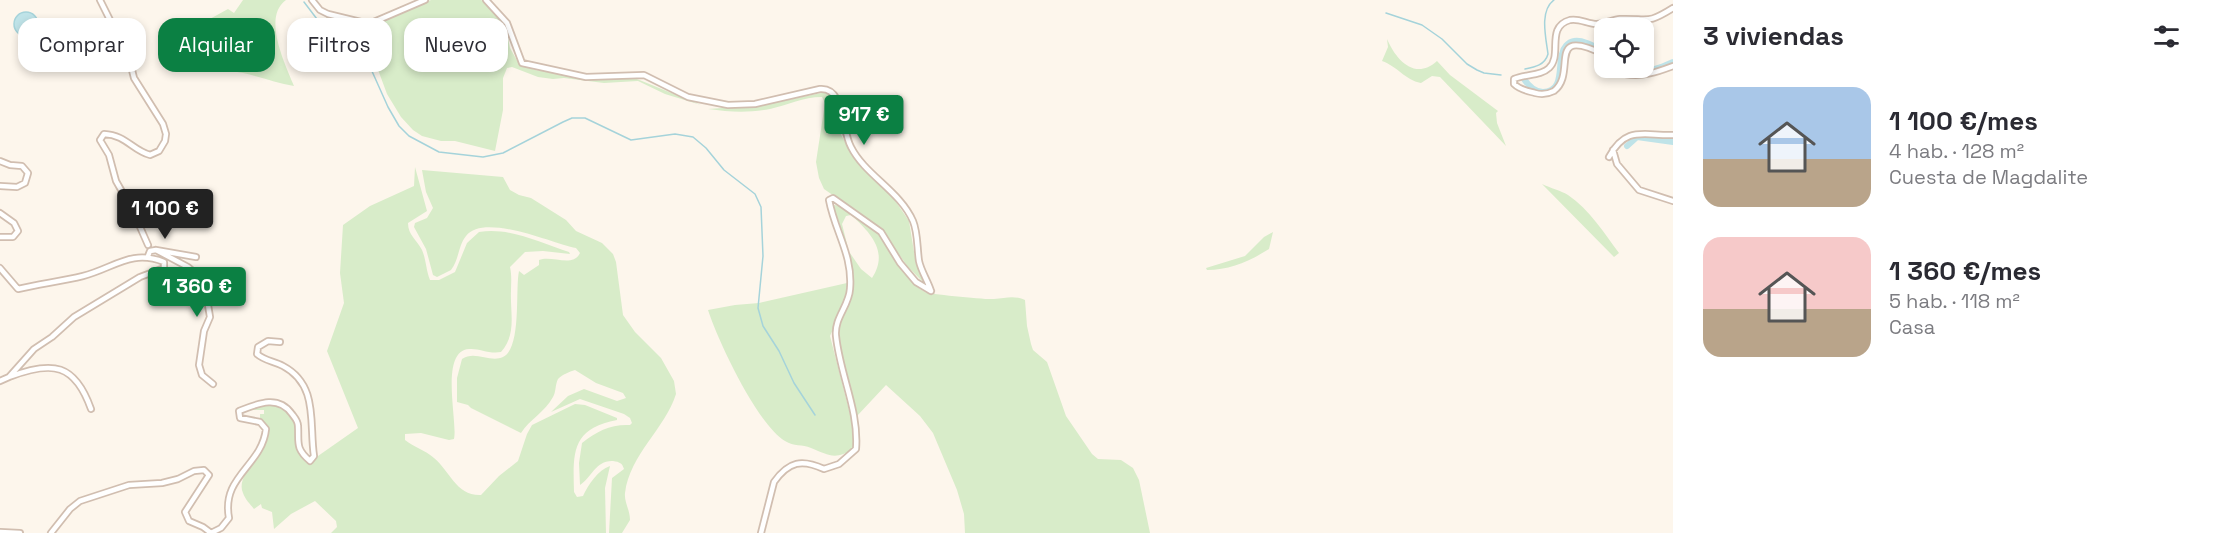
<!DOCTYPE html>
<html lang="es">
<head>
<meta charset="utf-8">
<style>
  :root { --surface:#fff; --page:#f2f2f3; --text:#2b2b33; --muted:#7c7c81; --accent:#0b8043 }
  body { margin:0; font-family:"Space Grotesk",sans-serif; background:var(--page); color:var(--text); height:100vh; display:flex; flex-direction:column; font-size:22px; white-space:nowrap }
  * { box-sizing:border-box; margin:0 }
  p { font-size:20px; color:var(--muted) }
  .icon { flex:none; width:33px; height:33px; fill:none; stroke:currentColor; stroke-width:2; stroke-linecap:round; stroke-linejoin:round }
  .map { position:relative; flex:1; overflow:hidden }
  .drawer { display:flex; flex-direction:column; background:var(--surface); width:540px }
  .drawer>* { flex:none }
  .hud { position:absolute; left:18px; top:18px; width:570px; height:54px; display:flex; gap:12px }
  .controls { position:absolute; left:1594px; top:18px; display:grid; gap:12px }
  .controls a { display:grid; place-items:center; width:60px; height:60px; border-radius:12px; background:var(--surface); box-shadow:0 3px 9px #0003; font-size:30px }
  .price { position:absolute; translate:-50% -51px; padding:0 14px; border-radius:6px; background:var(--accent); color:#fff; font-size:20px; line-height:39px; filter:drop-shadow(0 2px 3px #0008) }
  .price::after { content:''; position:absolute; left:50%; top:36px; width:18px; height:14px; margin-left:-9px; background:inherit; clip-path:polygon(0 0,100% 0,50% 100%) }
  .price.on { background:#222; color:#fff }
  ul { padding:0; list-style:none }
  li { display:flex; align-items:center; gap:18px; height:150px; padding:0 30px }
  li span { display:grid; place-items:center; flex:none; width:168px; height:120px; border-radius:18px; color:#555 }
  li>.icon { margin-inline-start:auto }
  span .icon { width:72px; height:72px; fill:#fffc; stroke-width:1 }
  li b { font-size:26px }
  h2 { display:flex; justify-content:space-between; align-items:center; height:72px; padding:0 30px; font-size:26px }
  .tag { padding:0 21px; border-radius:18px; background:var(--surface); box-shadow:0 3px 9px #0003; font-size:21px; line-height:54px }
  .tag.on { background:var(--accent); color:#fff }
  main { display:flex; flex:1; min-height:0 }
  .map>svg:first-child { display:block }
</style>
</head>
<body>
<main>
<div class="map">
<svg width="1673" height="533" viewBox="0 0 1673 533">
  <rect width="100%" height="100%" fill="#fdf6ec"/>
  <!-- green -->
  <path fill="#d8ecc9" d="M243,0H286C262,17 285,64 294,86C275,83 257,75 237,72C228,70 217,72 209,69L210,62L177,47V37L228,9L234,13Z
    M431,0H481L492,7L505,24L510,48L519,64L535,70L600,79H637L701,105L665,94L638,81L604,83L564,78L553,79L538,77L512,67L507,68L503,78V110L495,151L455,141H441L422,136L413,130L401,117L387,94L377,67L340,45L325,15L373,26Z
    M1387,39C1396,60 1415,81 1437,61L1450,75L1498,111L1496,113L1497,123L1506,146L1440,77L1432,76L1421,83C1405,80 1397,66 1382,61L1388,47Z
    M826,92L834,99L840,133L852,154L894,199L909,221L916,264L926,285L908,267L880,228L824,189L819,178L816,162L825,103L822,97C803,97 788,105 770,109C748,113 730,112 708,109L764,105Z
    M415,167L427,211L408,223C408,235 417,240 422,250C426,259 426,270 430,280H439L455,272L467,243L479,232C511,227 540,243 569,252L570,254L543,251L525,252L510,267C512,276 511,283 511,291C510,313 517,334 501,352C488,354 479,348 469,349C439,351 458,422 454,439L449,440L421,433L405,434V440C414,447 425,450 434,458C450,471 456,496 481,495L499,476L518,461L527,434L532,425L575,404L585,405L617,418V420C571,429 573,453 574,492L577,497L583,496C588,485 598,470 610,466L605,488L606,533H331L337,527L336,521L315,501L291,514L274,529L272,512L262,508L261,504L254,509C250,504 245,499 243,493C234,473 271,452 268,426L260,419V414H264V410H244L275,403L287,411L296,423C295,441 295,450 307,463H313L318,456L358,428L327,351L344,303L340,273L343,225L370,206L414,186Z
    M422,170L503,177L510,190L519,195L531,198L566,220L576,231L602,243L613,254L616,262L623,315L635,332L661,358L674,381L676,394C665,429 630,454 625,493C624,502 630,510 630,520L622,533H609L612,478L624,469C622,463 620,462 613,461C596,460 592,477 580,485L579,463L582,443C597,431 611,424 630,425L632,423L630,418L624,414L580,399L551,412L568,396L584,389L617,401L626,398L623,393L596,383L575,370C569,372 563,374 558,379C555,385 556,392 553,397C545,412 530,419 521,433L471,408L468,405L457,402V378L462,359C475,350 490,363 503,357C522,348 515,289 519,271L524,275L539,265V260C552,255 573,268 580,253L576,248C553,244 484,212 466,236C458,246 459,260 451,270L437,277L433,275L426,249L414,227L415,223L427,218L433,208L426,192Z
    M1542,184C1550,188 1562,191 1568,195C1589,209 1605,234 1619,253L1614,257Z
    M833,205C842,205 850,212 857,217C864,222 874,227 879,234C894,253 903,280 925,292C928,294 988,300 994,299C1006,298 1014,295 1025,300L1027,326L1031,344L1033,350L1047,362L1066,416L1092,454L1098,459L1121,460L1133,468L1139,480L1150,533H965L964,514L957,490L933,433L920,416L886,385L857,416C845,391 842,358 839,331V324L852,294L850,253L861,269L872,278C889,252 871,233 851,215L846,216L842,224L848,248Z
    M1273,232L1269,249C1250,261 1230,270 1207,270L1206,268L1245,256L1264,237Z
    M847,283V296L830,336L851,418L854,448C835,461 829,455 811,448C802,444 794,447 785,441C757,424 718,341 708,310L735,305L759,303Z"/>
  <!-- water -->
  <path fill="#bfe3e8" stroke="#a5d3da" stroke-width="1.5" d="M14 24a12 12 0 1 1 24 0a12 12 0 1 1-24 0Z"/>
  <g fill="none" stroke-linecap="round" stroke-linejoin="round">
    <!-- stream -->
    <path stroke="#a5d3da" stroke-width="1.5" d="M304,2L339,48L371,69L388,107L399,126L409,136L439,152L483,157L503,153L563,122L572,118H585L631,140L675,134L693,137L706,148L724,170L755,194L761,207L763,256L758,308L763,326L779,351L794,383L815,415
      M1386,13L1422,25L1442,39L1467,64L1477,70L1484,73L1501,75
      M1525,69C1535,67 1545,65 1548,54C1546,38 1539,11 1554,0"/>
    <!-- canal -->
    <path stroke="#bfe3e8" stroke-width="6" d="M1623,68L1627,72C1643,73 1659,69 1673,62
      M1524,79C1528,85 1534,92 1543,92C1564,92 1558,67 1562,54C1563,48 1568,42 1574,41C1583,39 1597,48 1605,52
      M1627,146L1637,137L1673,142"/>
    <!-- minor casing -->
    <g stroke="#d1beb0" stroke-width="8">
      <path id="minor" d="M100,0L129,58L134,78L163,124L166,134L165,141L159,151L150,155C132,150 126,135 104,134L100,140L109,155L116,181L133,211L148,245
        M312,0L320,10L328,14L369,24L425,0
        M486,0L507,23L522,63L586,77L644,75L688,97L728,105L755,104L820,89C845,87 841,129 851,147C865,175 900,191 913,221C918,233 917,248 919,261C921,271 928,281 931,291
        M1605,55C1544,25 1578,73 1554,91C1548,94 1542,95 1535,93C1528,91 1520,90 1514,84V79C1525,74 1541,76 1549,68C1563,55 1545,27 1570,20C1579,18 1588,24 1597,24C1605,23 1613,20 1620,19C1649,18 1646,25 1673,8
        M1620,68L1625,74C1643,77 1657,72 1673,66
        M1613,150L1617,164L1639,190L1673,201
        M1609,157C1626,125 1644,136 1673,135
        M0,161L10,165L22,166L28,173L25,183L17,187L0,186
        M0,213L14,223L18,231L13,237H0
        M156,250L188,267L204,281L210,317L204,331L199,365L202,375L213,384
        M148,256L150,251L156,250L196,257
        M0,268L18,289C40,284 62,281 83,276C114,268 131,249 164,262V268L140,277L74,317L52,337L34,349L9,377L0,381
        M9,377C53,360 75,364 91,409
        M0,532L20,533
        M51,533L70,509L80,501L129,485L162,483L178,479L194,471L204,470L209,475L185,512L189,521L203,527L211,533L221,528L229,518C221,476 262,466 266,429L260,422L240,418L239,411C257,404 278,394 292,414C295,418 298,421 298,426C299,443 295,448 310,461L314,456C309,424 319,385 283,366C274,361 265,361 257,354L258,347L268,341L280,342
        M761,533L774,482C789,461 802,459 824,469L839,464L856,449C859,410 840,375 836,336C834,318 849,306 850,289C853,255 835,232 829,200L833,198L881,232L900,263L916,282L931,291"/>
    </g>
    <!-- minor -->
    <use href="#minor" stroke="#fff" stroke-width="4.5"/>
  </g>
</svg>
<div class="controls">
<a><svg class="icon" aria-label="locate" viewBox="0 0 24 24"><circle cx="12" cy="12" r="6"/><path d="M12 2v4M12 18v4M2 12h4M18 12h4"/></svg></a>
</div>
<b class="price" style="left:864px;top:146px">917 €</b>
<b class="price on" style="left:165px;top:240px">1 100 €</b>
<b class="price" style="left:197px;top:318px">1 360 €</b>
<div class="hud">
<a class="tag">Comprar</a>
<a class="tag on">Alquilar</a>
<a class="tag">Filtros</a>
<a class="tag">Nuevo</a>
</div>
</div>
<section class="drawer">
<h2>3 viviendas<svg class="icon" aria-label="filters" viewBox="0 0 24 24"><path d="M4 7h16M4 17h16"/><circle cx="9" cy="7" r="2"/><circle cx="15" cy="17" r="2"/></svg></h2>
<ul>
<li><span style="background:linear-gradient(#a9c7e8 60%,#b9a48a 0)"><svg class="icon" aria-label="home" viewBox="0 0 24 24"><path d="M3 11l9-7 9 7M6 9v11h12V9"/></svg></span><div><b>1 100 €/mes</b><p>4 hab. · 128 m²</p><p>Cuesta de Magdalite</p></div></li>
<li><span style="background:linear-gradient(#f6c9c9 60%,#b9a48a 0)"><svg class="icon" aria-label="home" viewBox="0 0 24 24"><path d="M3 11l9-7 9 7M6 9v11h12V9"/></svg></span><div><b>1 360 €/mes</b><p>5 hab. · 118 m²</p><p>Casa</p></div></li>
</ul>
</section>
</main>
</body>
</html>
